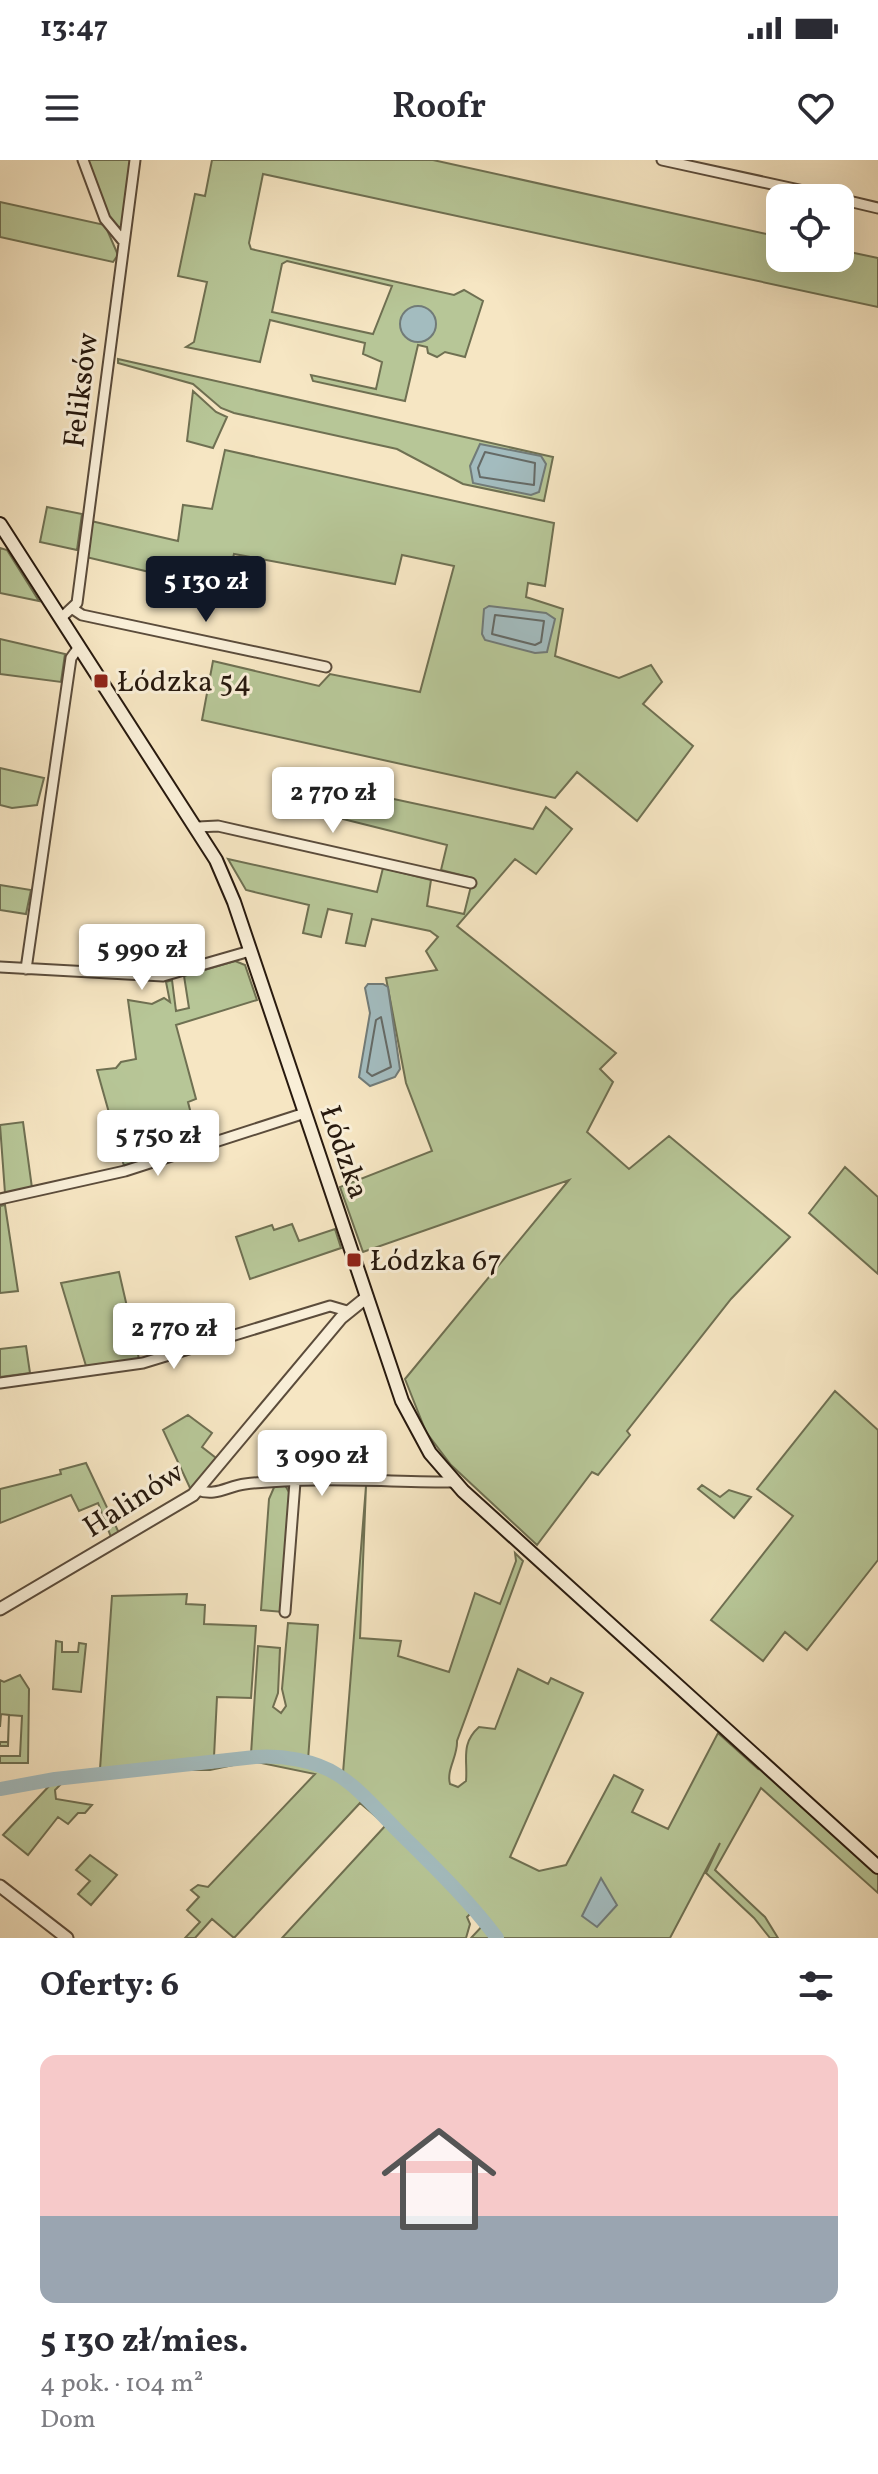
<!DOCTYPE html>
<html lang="pl">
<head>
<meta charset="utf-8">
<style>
  :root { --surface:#fff; --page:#f2f2f3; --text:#2b2b33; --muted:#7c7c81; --accent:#111827 }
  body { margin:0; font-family:Vollkorn,serif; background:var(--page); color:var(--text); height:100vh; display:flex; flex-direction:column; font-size:30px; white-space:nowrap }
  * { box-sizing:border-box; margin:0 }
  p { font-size:26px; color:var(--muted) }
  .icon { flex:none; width:44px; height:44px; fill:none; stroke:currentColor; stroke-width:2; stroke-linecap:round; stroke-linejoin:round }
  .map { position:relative; height:1778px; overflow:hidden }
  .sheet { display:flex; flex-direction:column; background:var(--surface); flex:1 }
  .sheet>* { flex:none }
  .buttons { position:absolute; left:766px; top:24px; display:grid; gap:16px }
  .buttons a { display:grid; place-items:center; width:88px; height:88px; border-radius:16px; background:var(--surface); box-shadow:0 8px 32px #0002; font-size:40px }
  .price { position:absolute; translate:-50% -68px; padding:0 18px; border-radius:8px; background:#fff; color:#222; font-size:26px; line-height:52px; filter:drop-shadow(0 2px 4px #0008) }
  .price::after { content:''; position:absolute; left:50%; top:48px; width:24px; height:18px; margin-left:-12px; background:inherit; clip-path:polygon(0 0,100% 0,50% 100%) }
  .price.selected { background:var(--accent); color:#fff }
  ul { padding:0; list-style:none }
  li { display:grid; align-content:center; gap:16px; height:424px; padding:0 40px }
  li span { display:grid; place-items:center; height:248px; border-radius:16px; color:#555 }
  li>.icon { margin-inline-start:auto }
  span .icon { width:144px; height:144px; fill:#fffc; stroke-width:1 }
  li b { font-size:34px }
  h2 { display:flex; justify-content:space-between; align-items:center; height:96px; padding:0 40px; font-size:34px }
  .status { display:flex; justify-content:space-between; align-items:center; height:56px; padding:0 40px; background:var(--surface); direction:ltr }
  .status svg { height:22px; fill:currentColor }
  header { display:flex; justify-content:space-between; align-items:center; height:104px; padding:0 40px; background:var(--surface); font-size:36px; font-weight:600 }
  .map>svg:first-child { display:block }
</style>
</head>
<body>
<div class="status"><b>13:47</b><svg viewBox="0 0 49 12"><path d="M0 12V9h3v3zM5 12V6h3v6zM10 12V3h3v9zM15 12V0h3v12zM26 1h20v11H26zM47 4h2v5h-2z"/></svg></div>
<header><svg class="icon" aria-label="menu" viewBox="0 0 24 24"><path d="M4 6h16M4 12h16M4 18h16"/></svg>Roofr<svg class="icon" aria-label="heart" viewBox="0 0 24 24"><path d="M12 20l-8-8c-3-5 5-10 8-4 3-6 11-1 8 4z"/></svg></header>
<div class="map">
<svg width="878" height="1778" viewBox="0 0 878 1778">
  <rect width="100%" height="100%" fill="#f6e6c3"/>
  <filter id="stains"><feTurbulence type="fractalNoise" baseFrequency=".0025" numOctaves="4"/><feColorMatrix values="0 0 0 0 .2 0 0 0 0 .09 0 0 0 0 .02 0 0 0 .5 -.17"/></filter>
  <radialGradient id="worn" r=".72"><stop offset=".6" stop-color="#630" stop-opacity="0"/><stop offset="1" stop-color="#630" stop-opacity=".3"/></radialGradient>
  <!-- green -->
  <path fill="#b7c697" stroke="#6f7052" stroke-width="2" fill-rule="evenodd" d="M86,0H131L121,84Z
    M212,0H433L780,77V98H840V90L878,98V147L263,14L249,83L251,89L454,135L464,130L483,141L465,197L445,192L437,197L428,193L427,187L418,185L405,241L313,221L311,215L376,229L382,202L363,194L365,183L270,160L260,202L186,187L194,182L207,122L178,116L195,34L205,36ZM287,101L392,126L373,174L272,152L282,104Z
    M0,42L105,65L118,95L113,102L0,77Z
    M118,199L553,297L544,341L463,324L397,289L234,253L221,248L193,224L118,203Z
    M193,231L216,252L227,257L213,288L187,281Z
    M225,290L554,363L545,426L528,423L526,437L563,449L555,496L619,518L651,505L662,522L643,544L693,586L637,661L577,612L555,638L202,560L213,501L319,526L330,514L420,532L454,406L402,395L395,424L234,394L226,426L200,424L86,397L91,361L178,381L183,345L212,349Z
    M47,347L82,354L77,390L40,382Z
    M0,388L7,390L39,441L0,433Z
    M0,479L65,494L61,522L0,514Z
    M0,608L44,618L37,645L12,648L0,645Z
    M310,621L533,669L546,647L572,669L536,714L515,699L457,766L616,893L600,909L613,922L587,972L629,1009L669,976L790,1077L731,1139L627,1271L630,1275L598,1315L592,1312L537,1385L451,1305L426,1272L405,1219L569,1020L363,1092L340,1027L432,991L406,923L386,818L437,810L426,791L438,777L430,771L372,759L365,786L346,783L352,754L328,749L321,777L303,773L309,745L246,730L228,699L377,732L383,708L431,720L427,746L464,754L473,718L441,710L447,685L303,649Z
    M0,725L31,730L26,754L0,750Z
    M235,801L245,805L257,840L176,865L196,939L188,942L198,981L192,983L185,962L163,967L168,991L124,1006L97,910L116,908L121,902L136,899L128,840L152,844L164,838L170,842L166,822L172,820L176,851L189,848L184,816Z
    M23,962L32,1028L5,1033L0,965Z
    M845,1007L878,1037V1114L809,1053Z
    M5,1045L18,1131L0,1133V1046Z
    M292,1064L299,1081L335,1069L341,1088L250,1119L236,1077L272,1065L274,1070Z
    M119,1112L139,1199L86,1206L61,1123Z
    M26,1186L30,1213L0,1217V1189Z
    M835,1231L878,1270V1400L807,1490L785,1472L763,1501L711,1460L793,1356L757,1329Z
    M188,1255L212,1273L202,1287L216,1298L191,1330L163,1270Z
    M86,1303L119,1373L111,1377L98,1343L79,1351L71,1335L0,1363V1329L61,1314L60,1310Z
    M275,1325H285L290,1334L283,1452L261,1450L269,1339Z
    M702,1325L720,1337L729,1330L751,1337L734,1358L698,1329Z
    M366,1326L360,1478L401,1481L398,1496L449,1512L475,1433L500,1444L516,1401L515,1393L523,1401L457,1581C458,1596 446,1610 450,1624L458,1627L466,1621C468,1600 460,1584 479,1567L495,1569L518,1509L548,1524L551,1518L583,1533L510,1697L539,1711L566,1705L614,1615L643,1630L632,1652L668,1669L718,1573L758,1609L760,1605L878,1712V1733L761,1628L715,1710L765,1757L778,1778H770L754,1758L706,1713L720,1683L670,1778H471L487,1761L476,1748L467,1757L470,1764L466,1778H282L386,1665L360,1643L234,1778L212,1759L195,1778H185L200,1762L187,1750L199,1737L191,1730L198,1725L208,1727L315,1614L252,1601L210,1610H167L64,1621L55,1630L56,1639L92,1645L85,1653H78L68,1664L58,1657L28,1695L3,1675L52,1623L100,1609L112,1436L187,1434L186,1444L205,1445L204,1464L256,1466L251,1538L217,1537L214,1597L251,1594L258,1486L280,1488L278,1533L273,1547L281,1553L286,1546L282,1529L288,1463L318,1465L308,1600L343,1613Z
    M56,1481L62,1482V1492H78L79,1483L86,1484L81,1532L53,1529Z
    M20,1515L29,1529L28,1603H0V1596H20L22,1556L9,1555L8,1586H0V1582H8L9,1555L1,1554L0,1567V1520L4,1522Z
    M90,1695L117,1715L91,1745L78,1734L90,1721L76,1710Z"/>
  <!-- water -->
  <path fill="#a3bcbf" stroke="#717b78" stroke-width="2" d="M400 164a18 18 0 1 1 36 0a18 18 0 1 1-36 0Z
    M480,284L541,296L546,304L539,332L531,335L473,323L470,306Z
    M489,446L546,453L555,459L547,492L535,493L485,480L482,474L484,449Z
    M368,824H383L388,827L400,909L395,917L370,926L359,917L370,853L365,828Z
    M601,1718L617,1745L597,1767L582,1756Z"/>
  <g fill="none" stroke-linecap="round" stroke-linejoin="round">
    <!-- shore -->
    <path stroke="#656a66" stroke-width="2" d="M485,292L535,303L534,325L480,317L478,308Z
      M495,455L544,461L541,482L535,485L492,474Z
      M381,857L391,907L372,916L367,912L376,860Z"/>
    <!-- river -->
    <path stroke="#a3bcbf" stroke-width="14" d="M0,1629L55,1619L255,1597C281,1595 315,1600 338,1615C360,1629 378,1651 397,1670C431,1704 468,1739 497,1778"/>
    <!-- minor casing -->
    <g stroke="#5b4c3b" stroke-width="13">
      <path id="minor" d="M83,0L105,59L124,82
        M662,0L836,38
        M840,39L878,48
        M73,449L82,455L326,507
        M61,458L77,443L135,0
        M198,667L218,666L471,723
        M0,807L163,816L250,791
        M26,809L71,498L79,487
        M0,1039L125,1011L305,953
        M0,1223L143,1203L330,1146L347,1151
        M198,1330C215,1337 228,1326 245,1324C313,1316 385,1322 454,1322
        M285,1452L295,1322"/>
    </g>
    <!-- tertiary casing -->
    <g stroke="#5b4c3b" stroke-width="15">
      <path id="tertiary" d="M0,1449L193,1335L341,1158L367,1137
        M0,1726L67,1778"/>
    </g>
    <!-- secondary casing -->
    <g stroke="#27190e" stroke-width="16">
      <path id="secondary" d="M0,364L216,700L234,742L402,1241L430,1293L463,1331L878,1707"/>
    </g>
    <!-- minor -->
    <use href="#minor" stroke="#f9efd8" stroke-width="9"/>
    <!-- tertiary -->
    <use href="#tertiary" stroke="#f9efd8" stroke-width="11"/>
    <!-- secondary -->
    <use href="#secondary" stroke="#f9efd8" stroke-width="12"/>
  </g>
  <!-- markers -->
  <g fill="#8f2418" stroke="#f9efd8" stroke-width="3">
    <rect x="93" y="513" width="16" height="16" rx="4"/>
    <rect x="346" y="1092" width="16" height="16" rx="4"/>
  </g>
  <g text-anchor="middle" stroke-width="6" stroke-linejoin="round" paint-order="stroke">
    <!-- street labels -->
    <g font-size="30" fill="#27190e" stroke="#f9efd8">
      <text transform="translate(80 230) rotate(-83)" y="10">Feliksów</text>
      <text transform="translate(345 992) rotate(71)" y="10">Łódzka</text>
      <text transform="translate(133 1339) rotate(-33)" y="10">Halinów</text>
    </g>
    <!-- poi labels -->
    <g font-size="30" fill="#27190e" stroke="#f9efd8" text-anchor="start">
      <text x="117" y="531">Łódzka 54</text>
      <text x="370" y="1110">Łódzka 67</text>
    </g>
  </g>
  <rect width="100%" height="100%" filter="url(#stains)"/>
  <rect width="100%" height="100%" fill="url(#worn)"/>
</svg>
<div class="buttons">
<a><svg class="icon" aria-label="locate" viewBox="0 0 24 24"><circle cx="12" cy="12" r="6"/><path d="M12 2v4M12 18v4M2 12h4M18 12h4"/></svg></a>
</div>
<b class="price selected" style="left:206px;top:464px">5 130 zł</b>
<b class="price" style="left:333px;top:675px">2 770 zł</b>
<b class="price" style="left:142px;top:832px">5 990 zł</b>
<b class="price" style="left:158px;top:1018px">5 750 zł</b>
<b class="price" style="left:174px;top:1211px">2 770 zł</b>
<b class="price" style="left:322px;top:1338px">3 090 zł</b>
</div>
<section class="sheet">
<h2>Oferty: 6<svg class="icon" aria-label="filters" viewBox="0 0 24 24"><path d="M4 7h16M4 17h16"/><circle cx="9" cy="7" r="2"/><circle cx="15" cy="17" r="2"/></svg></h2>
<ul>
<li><span style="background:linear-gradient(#f6c9c9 65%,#9aa5b1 0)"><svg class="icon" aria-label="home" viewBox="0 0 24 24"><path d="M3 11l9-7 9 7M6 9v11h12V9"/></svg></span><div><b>5 130 zł/mies.</b><p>4 pok. · 104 m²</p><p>Dom</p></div></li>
</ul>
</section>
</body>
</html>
